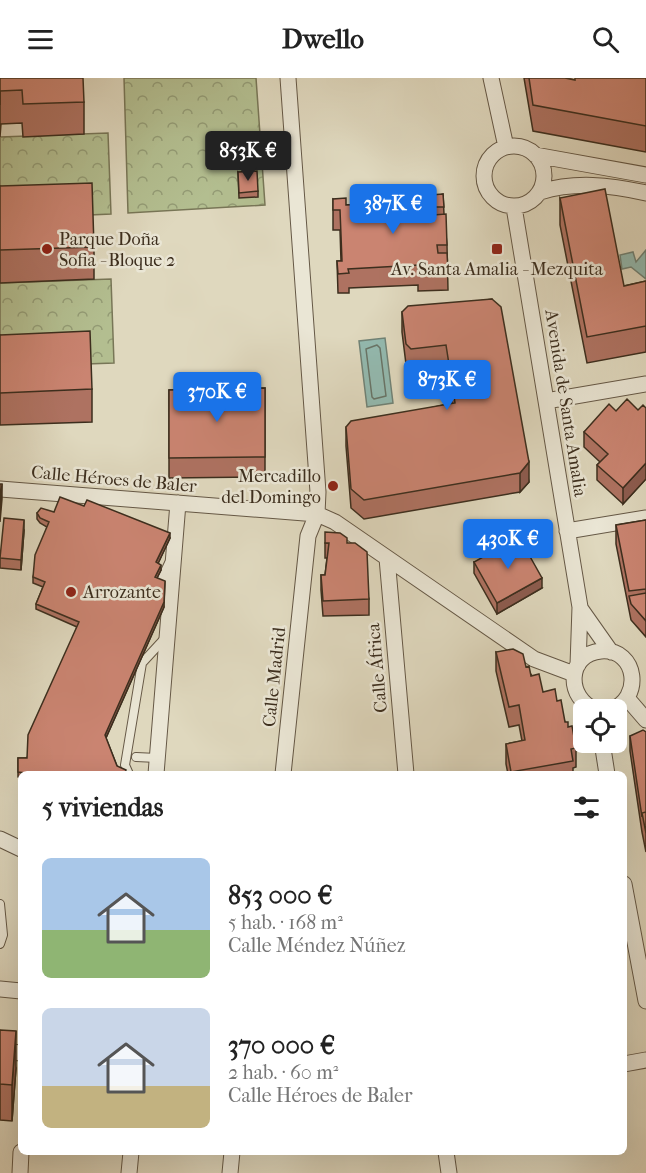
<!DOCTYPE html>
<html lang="es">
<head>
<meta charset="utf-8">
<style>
  :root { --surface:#fff; --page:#f6f6f6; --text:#222; --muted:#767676; --accent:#1a73e8 }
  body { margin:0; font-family:"IM FELL French Canon",serif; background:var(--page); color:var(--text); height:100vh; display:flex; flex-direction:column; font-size:22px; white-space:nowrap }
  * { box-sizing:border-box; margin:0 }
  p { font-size:20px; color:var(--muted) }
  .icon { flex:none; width:33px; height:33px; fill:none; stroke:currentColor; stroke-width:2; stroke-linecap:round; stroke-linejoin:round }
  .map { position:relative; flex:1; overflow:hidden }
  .panel { position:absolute; left:18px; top:693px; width:609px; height:384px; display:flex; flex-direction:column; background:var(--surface); border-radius:9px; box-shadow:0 6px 24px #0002 }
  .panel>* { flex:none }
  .buttons { position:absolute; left:573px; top:621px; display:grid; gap:12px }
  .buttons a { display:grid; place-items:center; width:54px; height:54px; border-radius:9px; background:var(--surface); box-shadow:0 6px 24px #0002; font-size:30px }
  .price { position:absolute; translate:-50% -51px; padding:0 14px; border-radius:6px; background:var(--accent); color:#fff; font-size:20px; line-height:39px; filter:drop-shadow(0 2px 3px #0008) }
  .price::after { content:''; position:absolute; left:50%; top:36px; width:18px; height:14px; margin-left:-9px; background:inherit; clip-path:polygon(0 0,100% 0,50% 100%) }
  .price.active { background:#222; color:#fff }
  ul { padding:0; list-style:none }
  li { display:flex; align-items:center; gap:18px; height:150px; padding:0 24px }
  li span { display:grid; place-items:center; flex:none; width:168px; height:120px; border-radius:9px; color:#555 }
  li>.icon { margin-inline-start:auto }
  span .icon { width:72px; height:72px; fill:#fffc; stroke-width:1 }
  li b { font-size:26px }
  h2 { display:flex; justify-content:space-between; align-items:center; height:72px; padding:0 24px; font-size:26px }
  header { display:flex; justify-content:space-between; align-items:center; height:78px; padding:0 24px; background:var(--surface); font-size:27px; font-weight:700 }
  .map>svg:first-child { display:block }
</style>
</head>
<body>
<header><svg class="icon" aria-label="menu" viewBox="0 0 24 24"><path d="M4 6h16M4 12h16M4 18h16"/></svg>Dwello<svg class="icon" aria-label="search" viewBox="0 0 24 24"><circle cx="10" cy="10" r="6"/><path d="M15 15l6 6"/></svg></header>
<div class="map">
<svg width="646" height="1095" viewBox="0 0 646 1095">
  <defs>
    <pattern id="park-crowns" width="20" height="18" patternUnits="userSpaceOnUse" patternTransform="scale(1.5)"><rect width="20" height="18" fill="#b3be90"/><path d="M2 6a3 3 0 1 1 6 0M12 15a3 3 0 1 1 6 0" fill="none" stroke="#939b75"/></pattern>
  </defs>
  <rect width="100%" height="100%" fill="#dfd8be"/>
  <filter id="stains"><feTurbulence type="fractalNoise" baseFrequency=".00333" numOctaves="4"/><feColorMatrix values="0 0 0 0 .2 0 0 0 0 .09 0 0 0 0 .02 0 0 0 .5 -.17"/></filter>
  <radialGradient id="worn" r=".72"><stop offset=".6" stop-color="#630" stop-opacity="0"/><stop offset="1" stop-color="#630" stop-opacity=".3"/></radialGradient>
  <!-- park -->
  <path fill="url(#park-crowns)" stroke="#787657" stroke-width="1.5" d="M124,0H256L265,127L128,135Z
    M108,55L111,136L0,141V59Z
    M111,201L114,285L0,289V205Z"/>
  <!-- water -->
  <path fill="#93bab0" stroke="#708276" stroke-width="1.5" d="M646,172V201L631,189L622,191L620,177L633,174L636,184Z
    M385,260L393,325L367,329L359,263Z"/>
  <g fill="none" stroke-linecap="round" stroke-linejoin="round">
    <!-- shore -->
    <path stroke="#687467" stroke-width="1.5" d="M377,267L380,270L386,318L374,321L372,319L366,271Z"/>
    <!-- service casing -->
    <g stroke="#655846" stroke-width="10">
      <path id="service" d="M159,506L169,485
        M136,679L157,680
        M129,696L125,687L142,585L166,559
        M0,826L3,857L0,866"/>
    </g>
    <!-- minor casing -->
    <g stroke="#655846" stroke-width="17">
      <path id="minor" d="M491,0L506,69
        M484 98a30 30 0 1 1 60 0a30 30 0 1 1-60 0Z
        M535,77L646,97
        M540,114C575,103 610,107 646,115
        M514,129L580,529L578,587
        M546,323L646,306
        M0,411L317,436L335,444L534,581L574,596
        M567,453L646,440
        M387,480L406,696
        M580,530L611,574
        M627,620L646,642
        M596,632C566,621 566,576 601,573C638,570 643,622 610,632
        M602,664L607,696
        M156,696L178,425
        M283,696L308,458L317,436L318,414L288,0
        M0,761L21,771
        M624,806L646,923
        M0,911L21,913
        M0,973L21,975
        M624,986L646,982
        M446,1074L449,1095
        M20,1095L21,1074
        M129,1095L131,1074
        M230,1095L232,1074"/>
    </g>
    <!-- service -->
    <use href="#service" stroke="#eae6d5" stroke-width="8"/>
    <!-- minor -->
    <use href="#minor" stroke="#eae6d5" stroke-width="15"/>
  </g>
  <!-- wall -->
  <path fill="#ae7261" stroke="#3c2e1e" stroke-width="1.5" d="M0,0L84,24V56L23,59L22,45L1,46L0,59Z
    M524,0H565L575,2L646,0V74L533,53Z
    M238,94L258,113V119L239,120Z
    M0,108L94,169V201L0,205Z
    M443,116L444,136L447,167L448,212L418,213V207L349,210V215H338L337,183H341L340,152H333V121L346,127L416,124Z
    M560,120L624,208L646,203V274L587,285L560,147Z
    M492,221L529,404L520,414L364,441L351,430L346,368V349L452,325L446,287L411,290L406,286L402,254V234Z
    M0,257L92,311V344L0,347Z
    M265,310V399L169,400V312Z
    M646,330V401L623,426L597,402V387L600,384L584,369V354L616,333L638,332Z
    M54,434L170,460L158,485L161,492L157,500L164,529L106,660L117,688L126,696H21V700L18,699V680H27L77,549L36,531V526L43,509L33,505V499L47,449L40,445L37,441V435Z
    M646,442V559L631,542L616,466V447Z
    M24,453L21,492L0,490V480Z
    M325,465H347L369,521V537L323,538L321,512V497H325L327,480H325Z
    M474,484L542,510L497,536L474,495Z
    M496,574L526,589L543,614L557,623L565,644L568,649L576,670V689L573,690V696H508L506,686V666L522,663L519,647L509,649L496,593Z
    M646,654V774L642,754L630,673V658Z
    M0,952L16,990L12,1043L0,1042Z"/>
  <!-- shaded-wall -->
  <path fill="#8d5c4f" stroke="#3c2e1e" stroke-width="1.5" d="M529,384V404L520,414V395Z
    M646,385V401L623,426V410Z
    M2,406V421L0,444V429Z
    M24,442V453L21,492V482Z
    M170,455V460L156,490V484Z
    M161,487V492L155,504V499Z
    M542,500V510L497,536V525Z
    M165,503L164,529L105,662V657Z
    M16,953V990L12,1043V1007Z"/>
  <!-- building -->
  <path fill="#ca8471" stroke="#3c2e1e" stroke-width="1.5" d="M0,0H83L84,24L23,26L22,12L0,13V27Z
    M529,0H565L575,2V0H646V48L533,27Z
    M257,93L258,113L239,115L238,94Z
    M92,105L94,169L0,172V108Z
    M605,111L624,208L646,203V248L587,259L560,120Z
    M443,116L444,129H433V137L446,136L447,167H437L438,175H447L448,192L418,193V187L348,191L349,195L338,196L337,183H342L340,132H333V121L346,120V127L417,124L416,118Z
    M492,221L501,229L529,384L520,395L364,422L351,411L346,349L351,343L455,325L446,267L411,271L406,266L402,234L408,228Z
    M90,253L92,311L0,315V257Z
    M265,310V379L169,380V312Z
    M627,321L638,332L643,327L646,330V385L623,410L597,387L608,376L584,354L609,326L616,333Z
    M0,406H2L0,429Z
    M60,419L84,428L87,422L170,455L156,484L161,487L155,499L165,503L164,524L105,657L117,688L126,692L125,696H25V695L18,694V680H27L28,657L79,544L36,526L45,504L33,499L35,477L49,444L40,440L37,435L41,430L54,434Z
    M4,440L24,442L21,482L0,480Z
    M646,442V511L629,513L616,447Z
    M325,454L340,455L347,460V465H355L367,474L369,521L323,523L321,497H325L329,465H325Z
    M519,459L542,500L497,525L474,484Z
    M646,515V543L631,526L629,518Z
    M513,571L523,576L526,589L529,588L531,598L539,596L543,614L555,611L557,623L561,622L565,644H568V649L572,648L576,670L571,671L573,683L511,694L506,666L525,662L519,627L509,629L496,574Z
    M643,652L646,654V734L642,735V739L630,658Z
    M646,734V755L642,735Z
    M0,952L16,953L12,1007L0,1006Z"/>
  <!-- markers -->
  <g fill="#8f2418" stroke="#eae6d5" stroke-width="2">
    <circle cx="47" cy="171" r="6"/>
    <rect x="491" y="165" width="12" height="12" rx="3"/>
    <circle cx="333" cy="408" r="6"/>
    <circle cx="71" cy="514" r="6"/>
  </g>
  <g text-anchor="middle" stroke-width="5" stroke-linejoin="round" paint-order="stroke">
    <!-- poi labels -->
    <g font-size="18" fill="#3c2e1e" stroke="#eae6d5" text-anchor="start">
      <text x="59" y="167">Parque Doña<tspan x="59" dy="21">Sofia - Bloque 2</tspan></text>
      <text x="497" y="197" text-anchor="middle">Av. Santa Amalia - Mezquita</text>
      <text x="321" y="404" text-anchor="end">Mercadillo<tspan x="321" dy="21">del Domingo</tspan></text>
      <text x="83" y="520">Arrozante</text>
    </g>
    <!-- street labels -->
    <g font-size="18" fill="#3c2e1e" stroke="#eae6d5">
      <text transform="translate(566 325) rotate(81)" y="6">Avenida de Santa Amalia</text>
      <text transform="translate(114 401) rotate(5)" y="6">Calle Héroes de Baler</text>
      <text transform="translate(377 590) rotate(-95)" y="6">Calle África</text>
      <text transform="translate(274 599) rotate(-84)" y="6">Calle Madrid</text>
    </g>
  </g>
  <rect width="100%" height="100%" filter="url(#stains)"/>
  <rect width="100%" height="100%" fill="url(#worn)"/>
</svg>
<div class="buttons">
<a><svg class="icon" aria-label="locate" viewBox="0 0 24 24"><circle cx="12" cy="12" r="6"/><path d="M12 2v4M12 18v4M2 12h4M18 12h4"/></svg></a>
</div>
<b class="price active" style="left:248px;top:104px">853K €</b>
<b class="price" style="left:393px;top:157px">387K €</b>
<b class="price" style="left:447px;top:333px">873K €</b>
<b class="price" style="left:217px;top:345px">370K €</b>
<b class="price" style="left:508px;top:492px">430K €</b>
<section class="panel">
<h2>5 viviendas<svg class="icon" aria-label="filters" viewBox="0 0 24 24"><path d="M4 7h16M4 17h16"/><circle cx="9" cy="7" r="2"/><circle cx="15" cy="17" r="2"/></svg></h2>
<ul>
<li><span style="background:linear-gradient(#a9c7e8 60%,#8fb573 0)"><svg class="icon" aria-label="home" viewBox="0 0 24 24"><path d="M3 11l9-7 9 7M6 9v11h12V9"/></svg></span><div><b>853 000 €</b><p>5 hab. · 168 m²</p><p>Calle Méndez Núñez</p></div></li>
<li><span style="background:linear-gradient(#c9d6e8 65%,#c2b280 0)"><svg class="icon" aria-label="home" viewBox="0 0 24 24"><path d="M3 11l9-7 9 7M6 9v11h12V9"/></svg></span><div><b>370 000 €</b><p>2 hab. · 60 m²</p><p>Calle Héroes de Baler</p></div></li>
</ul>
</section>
</div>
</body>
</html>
